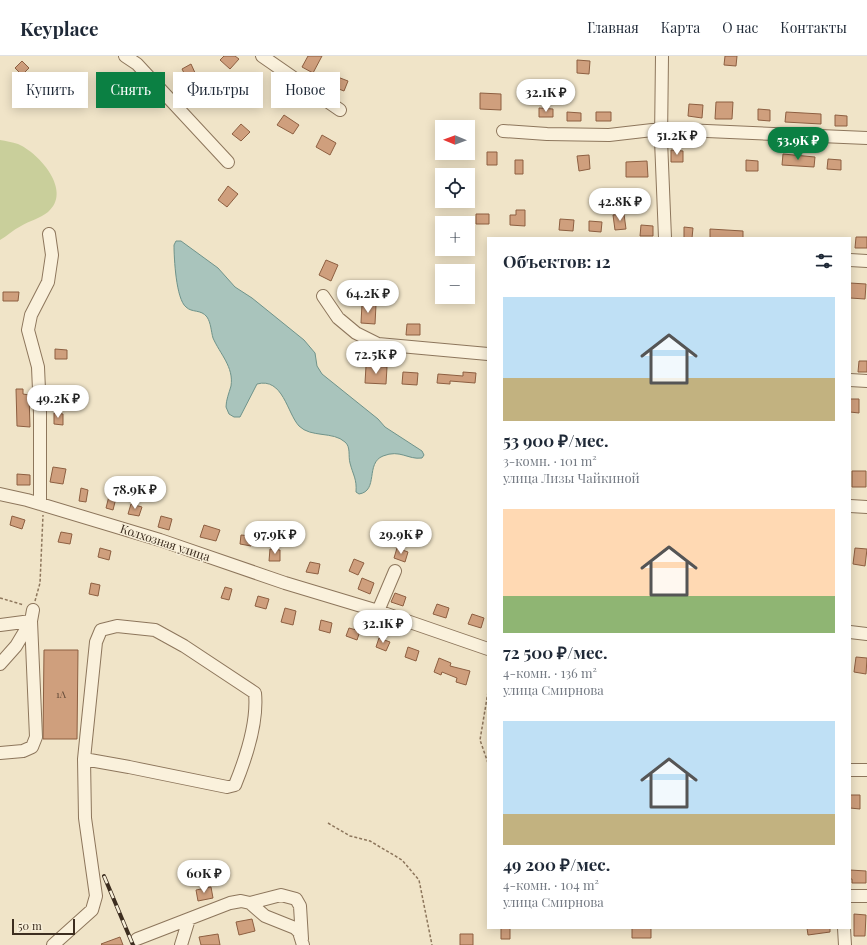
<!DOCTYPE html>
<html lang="ru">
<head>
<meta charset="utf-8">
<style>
  :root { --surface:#fff; --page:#f2f2f3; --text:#1f2937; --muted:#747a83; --line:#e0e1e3; --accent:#0b8043 }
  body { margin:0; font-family:"Playfair Display",serif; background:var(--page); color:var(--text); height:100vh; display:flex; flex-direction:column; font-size:15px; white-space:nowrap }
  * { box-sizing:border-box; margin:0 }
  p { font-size:13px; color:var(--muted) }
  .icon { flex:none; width:22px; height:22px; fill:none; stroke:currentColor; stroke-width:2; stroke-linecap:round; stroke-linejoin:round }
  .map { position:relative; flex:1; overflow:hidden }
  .drawer { position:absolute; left:487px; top:181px; width:364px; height:692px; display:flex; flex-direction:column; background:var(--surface); border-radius:0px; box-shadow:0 2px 10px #0003 }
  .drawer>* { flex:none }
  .hud { position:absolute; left:12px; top:16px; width:380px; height:36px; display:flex; gap:8px }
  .needle { width:26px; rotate:271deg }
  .buttons { position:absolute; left:435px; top:64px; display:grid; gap:8px }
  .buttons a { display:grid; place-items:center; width:40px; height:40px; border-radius:0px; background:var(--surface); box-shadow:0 2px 10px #0003; font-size:20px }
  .scale { position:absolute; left:12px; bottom:10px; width:63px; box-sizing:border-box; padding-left:4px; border:2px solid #3d2e20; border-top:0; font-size:11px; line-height:14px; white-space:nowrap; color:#3d2e20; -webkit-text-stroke:3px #f7eed8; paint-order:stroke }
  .price { position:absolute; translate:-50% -34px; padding:0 9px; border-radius:14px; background:#fff; color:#222; font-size:13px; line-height:26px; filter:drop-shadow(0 1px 2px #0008) }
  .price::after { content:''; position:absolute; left:50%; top:24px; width:12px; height:9px; margin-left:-6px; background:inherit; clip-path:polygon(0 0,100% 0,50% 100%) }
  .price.active { background:var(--accent); color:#fff }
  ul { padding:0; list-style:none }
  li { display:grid; align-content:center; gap:8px; height:212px; padding:0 16px }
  li span { display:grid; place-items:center; height:124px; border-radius:0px; color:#555 }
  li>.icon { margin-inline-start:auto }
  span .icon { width:72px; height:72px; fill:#fffc; stroke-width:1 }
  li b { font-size:17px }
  h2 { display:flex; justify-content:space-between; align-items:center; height:48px; padding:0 16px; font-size:17px }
  .chip { padding:0 14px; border-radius:0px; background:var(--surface); box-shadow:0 2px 10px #0003; font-size:14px; line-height:36px }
  .chip.active { background:var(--accent); color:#fff }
  header { display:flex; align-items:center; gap:24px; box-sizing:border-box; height:56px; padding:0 20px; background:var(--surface); border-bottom:1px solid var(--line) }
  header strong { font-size:19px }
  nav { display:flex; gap:22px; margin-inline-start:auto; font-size:14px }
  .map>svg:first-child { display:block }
</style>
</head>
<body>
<header>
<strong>Keyplace</strong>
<nav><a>Главная</a><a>Карта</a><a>О нас</a><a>Контакты</a></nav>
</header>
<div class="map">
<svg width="867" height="889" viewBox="0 0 867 889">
  <rect width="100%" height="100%" fill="#f0e4c8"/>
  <!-- green -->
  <path fill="#c9cf9b" d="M0,84C6,85 12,86 18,88C39,97 73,135 48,156C41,162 29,165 21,170C13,174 7,180 0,184Z"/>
  <!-- water -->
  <path fill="#a9c4bc" stroke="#6f938a" d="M176,185H181L218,212L235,231L252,242L304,284L315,297L317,310L322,318L378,363L385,371L422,395L424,399L422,402C408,404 400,393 383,400C365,407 379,435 359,438L356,436C357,423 353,419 350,407C348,400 351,391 345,386C333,375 311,382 299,370C287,357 283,321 257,328L240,361H234L229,358L226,351C226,344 229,337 231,330C234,311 220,298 213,282C211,275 211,267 207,261C201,253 192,257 186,251C176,243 174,202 174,189Z"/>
  <!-- building -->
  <path fill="#cf9f7d" stroke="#8d5f41" d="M224,0H235L239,3L230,13L220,4Z
    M308,0H322L313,17L302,11Z
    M725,0H737L736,10L724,9Z
    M577,4L590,5L589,18L577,17Z
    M22,5L29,12L22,19L15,12Z
    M191,8L196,19L187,23L182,13Z
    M248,18L257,28L249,36L239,26Z
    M335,20L348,25L344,35L331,30Z
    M123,27L135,40L126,48L114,36Z
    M480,37L501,38V54L480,53Z
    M202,39L208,46L202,52L195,45Z
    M716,46H733L732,63H715Z
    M689,48L703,49L702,62L688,60Z
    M539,52L553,53V61H539Z
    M758,53L770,54V65L758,64Z
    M567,56L581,57V65H567Z
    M596,56H611V65H596Z
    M786,56L821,58V68L785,66Z
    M284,59L299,69L293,78L277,69Z
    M835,59L847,60V70H835Z
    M241,68L250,76L241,85L232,78Z
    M322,79L336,87L330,99L316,91Z
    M671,94L683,95V106H671Z
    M487,96H497V109H487Z
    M783,98L815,101L814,111L782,109Z
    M589,99L590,113L579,115L577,100Z
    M828,103L841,104V114L827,113Z
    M515,104H523V118H515Z
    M746,104L758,105V115H746Z
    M647,105L648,121H626V106Z
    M228,130L238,138L227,151L218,144Z
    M516,154H525V170L510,169V159H516Z
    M476,158H489V168H476Z
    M624,158L626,173L615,174L613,159Z
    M560,163L574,164L573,175L559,174Z
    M589,165L602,166L601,176L589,175Z
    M641,169L653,170V180H640Z
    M684,171L693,172L692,182H684Z
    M710,173L743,175V182H710Z
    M856,181H867V192H855Z
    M326,204L338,209L331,225L319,219Z
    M850,227L866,228L865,243L850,242Z
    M3,236H19L18,245H3Z
    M362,248L376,249L375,268L361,267Z
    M407,268H420V279H406Z
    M55,293L67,294V303H55Z
    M859,305H867V316H858Z
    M366,310L387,311L386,328L365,327Z
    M403,316L418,317L417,329L402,328Z
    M463,316L476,317L475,327L450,325V328L437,327L438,318L463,320Z
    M16,333H23V338L29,339L30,371L17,370Z
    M850,343H859V357L850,356Z
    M54,357L63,358V369L54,368Z
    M53,411L66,413L63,428L50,426Z
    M852,415H866V431H852Z
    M17,418L30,419V429H17Z
    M81,432L88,434L86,446L79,445Z
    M109,440L116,442L113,454L106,452Z
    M131,448L142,451L139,460L128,458Z
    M12,460L25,464L22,473L10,469Z
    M161,460L172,463L169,474L158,471Z
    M204,469L220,474L216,485L200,481Z
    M61,476L72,478L70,488L58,486Z
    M241,479L252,480L251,490L240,488Z
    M100,492L111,495L109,504L98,501Z
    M397,492L408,496L405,506L394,502Z
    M855,492L867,493L865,510L853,508Z
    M270,493L280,494V505H269Z
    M354,503L364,507L358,519L349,515Z
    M310,506L320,508L318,518L306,516Z
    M362,522L374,527L370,538L358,533Z
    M91,527L100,529L98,540L89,538Z
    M225,531L232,533L229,544L221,542Z
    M395,537L406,541L403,550L391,546Z
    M258,540L269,543L266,553L255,550Z
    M437,548L449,552L446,562L433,558Z
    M285,552L296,555L293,569L281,566Z
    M472,558L484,562L481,572L468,568Z
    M321,564L332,567L330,577L319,574Z
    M349,572L360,575L357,584L346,580Z
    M379,582L390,586L386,595L376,591Z
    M408,591L419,595L416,605L405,601Z
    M44,594H78L77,683H43Z
    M856,601L867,602L866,618L854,616Z
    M439,602L451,607L450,610L470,615L466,629L456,626L457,622L442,616L441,619L434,616Z
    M850,739H860V753L850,752Z
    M850,814L866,815V827H852V823H850Z
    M211,831L213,842L198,845L196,834Z
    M854,858L866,859L865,880H854Z
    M252,863L255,875L239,879L236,866Z
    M501,872H510V883H501Z
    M632,872H651V882H632Z
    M807,872H830V876L808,879Z
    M218,878L220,889H201L199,881Z
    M460,878H473V889H460Z
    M120,881L123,889H102L101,888Z"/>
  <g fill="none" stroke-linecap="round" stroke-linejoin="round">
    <!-- minor casing -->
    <g stroke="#8d765c" stroke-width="14">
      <path id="minor" d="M125,0L137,8L228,106
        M262,0L340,54
        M662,0L661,84L665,182
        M503,75L547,78L609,79L661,73L867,82
        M850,204L867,205
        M323,240L338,262L356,277L378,288L488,298
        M850,324L867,325
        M0,438L27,444L160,484L285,527L378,555L488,593
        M40,448V357L38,311L28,274L31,259L48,226L52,199L49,178
        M850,450L867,451
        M378,555L395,515
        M0,569L31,565L33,554
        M117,570L155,574L184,590L255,637C258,667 246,702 235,729L227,731L129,711L84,703L96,586L101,574Z
        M850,576L867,578
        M0,608L16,590L31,565L36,681L32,691L23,695L0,697
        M850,714H867
        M850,840H867
        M250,847L281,839L296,843L300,850L302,883
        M844,872L845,889
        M137,883L230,847L241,845L250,847L265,860L295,872L299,876L303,889
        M53,889L92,854L96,840L85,762L84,703
        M181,889L189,863"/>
    </g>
    <!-- path -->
    <path stroke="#8d765c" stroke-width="1.5" stroke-dasharray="3 2" stroke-linecap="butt" d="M0,542L24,549
      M35,545L40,527L43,459
      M488,636L480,684L488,707
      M328,767L350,780L370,785L402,804L419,824L432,889"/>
    <!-- minor -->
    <use href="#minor" stroke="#faf1dc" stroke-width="12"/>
    <!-- rail casing -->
    <g stroke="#3d2e20" stroke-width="4">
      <path id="rail" d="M104,820L133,889"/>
    </g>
    <!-- rail -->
    <use href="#rail" stroke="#f7eed8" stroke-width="2.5" stroke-dasharray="8" stroke-linecap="butt"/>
  </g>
  <g text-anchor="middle" stroke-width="3" stroke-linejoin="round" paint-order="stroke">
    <!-- number labels -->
    <g font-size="10" fill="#624a37">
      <text x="61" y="642">1А</text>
    </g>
    <!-- street labels -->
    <g font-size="12" fill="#3d2e20" stroke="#f7eed8">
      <text transform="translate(165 487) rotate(18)" y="4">Колхозная улица</text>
    </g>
  </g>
</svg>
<div class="buttons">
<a><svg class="needle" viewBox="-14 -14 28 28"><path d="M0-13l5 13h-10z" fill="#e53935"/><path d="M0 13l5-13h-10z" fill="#747a83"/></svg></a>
<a><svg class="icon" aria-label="locate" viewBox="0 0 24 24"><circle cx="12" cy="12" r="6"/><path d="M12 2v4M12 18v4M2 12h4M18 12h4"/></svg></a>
<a>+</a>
<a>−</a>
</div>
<div class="scale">50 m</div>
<b class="price" style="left:546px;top:57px">32.1K ₽</b>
<b class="price" style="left:677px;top:100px">51.2K ₽</b>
<b class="price active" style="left:798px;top:105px">53.9K ₽</b>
<b class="price" style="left:620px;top:166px">42.8K ₽</b>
<b class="price" style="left:368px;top:258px">64.2K ₽</b>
<b class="price" style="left:376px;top:319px">72.5K ₽</b>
<b class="price" style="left:58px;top:363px">49.2K ₽</b>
<b class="price" style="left:135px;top:454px">78.9K ₽</b>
<b class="price" style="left:275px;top:499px">97.9K ₽</b>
<b class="price" style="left:401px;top:499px">29.9K ₽</b>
<b class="price" style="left:383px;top:588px">32.1K ₽</b>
<b class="price" style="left:204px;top:838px">60K ₽</b>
<div class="hud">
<a class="chip">Купить</a>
<a class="chip active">Снять</a>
<a class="chip">Фильтры</a>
<a class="chip">Новое</a>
</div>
<section class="drawer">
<h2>Объектов: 12<svg class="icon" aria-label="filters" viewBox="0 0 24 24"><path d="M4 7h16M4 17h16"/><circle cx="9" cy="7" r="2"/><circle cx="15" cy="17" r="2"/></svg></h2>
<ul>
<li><span style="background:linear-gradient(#bfe0f5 65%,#c2b280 0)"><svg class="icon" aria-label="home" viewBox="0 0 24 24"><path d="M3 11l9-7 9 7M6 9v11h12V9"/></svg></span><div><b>53 900 ₽/мес.</b><p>3-комн. · 101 m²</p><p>улица Лизы Чайкиной</p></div></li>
<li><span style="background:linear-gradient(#ffd9b3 70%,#8fb573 0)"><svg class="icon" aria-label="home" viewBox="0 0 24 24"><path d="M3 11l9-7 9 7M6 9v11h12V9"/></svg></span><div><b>72 500 ₽/мес.</b><p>4-комн. · 136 m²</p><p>улица Смирнова</p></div></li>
<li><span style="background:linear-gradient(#bfe0f5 75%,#c2b280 0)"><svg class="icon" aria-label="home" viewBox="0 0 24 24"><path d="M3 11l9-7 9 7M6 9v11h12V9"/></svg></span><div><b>49 200 ₽/мес.</b><p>4-комн. · 104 m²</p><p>улица Смирнова</p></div></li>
</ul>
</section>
</div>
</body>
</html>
